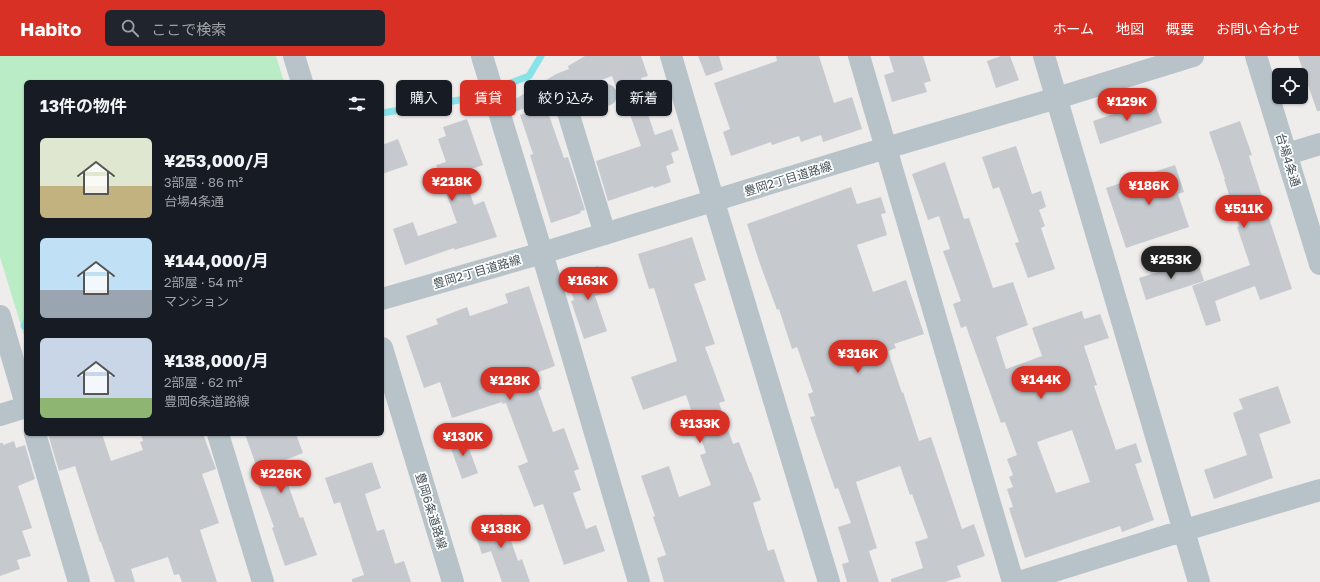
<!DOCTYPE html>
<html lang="ja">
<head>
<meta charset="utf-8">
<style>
  :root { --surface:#171b24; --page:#20242c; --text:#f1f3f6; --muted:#9ea1a6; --accent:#d93025 }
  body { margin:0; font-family:"Golos Text","Noto Sans JP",sans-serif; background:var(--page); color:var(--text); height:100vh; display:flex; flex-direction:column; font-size:15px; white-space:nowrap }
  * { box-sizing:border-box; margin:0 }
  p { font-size:13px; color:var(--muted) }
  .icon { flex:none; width:22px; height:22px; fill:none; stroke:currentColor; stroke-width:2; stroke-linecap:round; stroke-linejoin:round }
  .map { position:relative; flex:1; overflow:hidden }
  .drawer { position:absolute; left:24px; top:24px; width:360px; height:356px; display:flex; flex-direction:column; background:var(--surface); border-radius:6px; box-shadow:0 1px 3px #0004 }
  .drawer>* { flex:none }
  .top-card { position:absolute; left:396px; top:24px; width:380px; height:36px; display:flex; gap:8px }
  .fabs { position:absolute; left:1272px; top:12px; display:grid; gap:8px }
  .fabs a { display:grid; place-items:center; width:36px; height:36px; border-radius:6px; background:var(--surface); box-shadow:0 1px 3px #0004; font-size:20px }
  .price { position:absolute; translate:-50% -34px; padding:0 9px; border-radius:14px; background:var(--accent); color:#fff; font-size:13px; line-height:26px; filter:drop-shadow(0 1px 2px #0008) }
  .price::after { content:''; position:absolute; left:50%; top:24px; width:12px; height:9px; margin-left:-6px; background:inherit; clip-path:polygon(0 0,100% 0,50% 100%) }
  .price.active { background:#222; color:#fff }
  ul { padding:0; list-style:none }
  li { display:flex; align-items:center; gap:12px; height:100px; padding:0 16px }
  li span { display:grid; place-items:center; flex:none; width:112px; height:80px; border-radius:6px; color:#555 }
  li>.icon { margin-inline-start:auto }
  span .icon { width:48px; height:48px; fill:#fffc; stroke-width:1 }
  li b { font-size:17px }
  h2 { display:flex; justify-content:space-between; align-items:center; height:48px; padding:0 16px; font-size:17px }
  .chip { padding:0 14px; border-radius:6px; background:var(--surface); box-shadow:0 1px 3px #0004; font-size:14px; line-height:36px }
  .chip.active { background:var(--accent); color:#fff }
  header { display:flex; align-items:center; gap:24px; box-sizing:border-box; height:56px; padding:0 20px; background:var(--accent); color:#fff }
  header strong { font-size:19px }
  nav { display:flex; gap:22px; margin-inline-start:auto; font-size:14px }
  .search { width:280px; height:36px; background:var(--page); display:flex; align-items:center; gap:10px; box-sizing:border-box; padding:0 14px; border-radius:6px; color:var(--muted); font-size:15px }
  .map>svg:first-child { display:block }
</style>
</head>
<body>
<header>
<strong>Habito</strong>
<div class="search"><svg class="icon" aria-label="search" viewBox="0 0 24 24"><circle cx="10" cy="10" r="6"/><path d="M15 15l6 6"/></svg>ここで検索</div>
<nav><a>ホーム</a><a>地図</a><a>概要</a><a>お問い合わせ</a></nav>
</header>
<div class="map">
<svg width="1320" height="526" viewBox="0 0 1320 526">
  <rect width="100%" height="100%" fill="#efecec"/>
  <!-- green -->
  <path fill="#baecc6" d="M0,0H276L284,26H26V286L0,201Z"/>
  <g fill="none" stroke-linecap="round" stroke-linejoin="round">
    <!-- stream -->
    <path stroke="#89e2e7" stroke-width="7" d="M382,57L471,42L529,20L541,0
      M24,270L26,266"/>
  </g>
  <!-- building -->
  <path fill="#c6cacf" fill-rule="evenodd" d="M585,0H641L648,20L641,22L648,42L643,44L655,79L672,73L679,94L671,97L674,107L666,110L671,126L654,132L653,130L608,145L596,105L641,90L627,50L623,51L612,20L544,45L564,102L568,101L585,154L580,155L581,157L551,167L530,99L533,98L520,59L528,56L525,52L512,57L509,47L556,18L569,13L568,10Z
    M698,0H719L723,14L706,20Z
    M776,0H819L834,47L852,41L862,73L823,86L821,79L801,86L799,80L772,89L771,86L731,100L723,76L730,73L714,27L777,5Z
    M889,0H923L931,25L924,27L927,36L892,46L884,19L894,16Z
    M1001,0H1010L1019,24L996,32L987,5Z
    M1298,0H1320V55H1317Z
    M1154,45L1162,67L1100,88L1093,65Z
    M467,63L483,109L463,116L474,149L484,145L497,181L454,194V192L405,209L393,173L413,166L418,180L457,167L436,109L446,106L438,83L446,80L443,71Z
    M1240,65L1252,99L1249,100L1292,233L1260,244L1255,230L1215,245L1221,265L1206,270L1192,230L1250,209L1237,171L1239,170L1224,123H1225L1209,76Z
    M398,83L408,109L382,118V89Z
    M1016,90L1032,138L1041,135L1046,151L1039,154L1045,170L1041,172L1055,213L1028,222L1015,187L1019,186L999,131L993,133L982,101Z
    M945,106L964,163L969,162L993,232L1013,226L1028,269L996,281L1006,313L1042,300L1032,272L1082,255L1084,263L1100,258L1109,282L1084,290L1097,329L1094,330L1116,394L1136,387L1142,406L1135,408L1154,464L1122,476L1120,470L1025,502L1009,452L1013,451L1007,433L1013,431L1009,421L1013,419L1007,403L1017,399L1005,366L1001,367L966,270L961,272L953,248L961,245L943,195L950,193L939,160L928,164L912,118ZM1072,374L1090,426L1056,437L1037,386Z
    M1175,109L1184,136L1178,138L1189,171L1126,192L1106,132Z
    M851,131L857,148L881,141L886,157L881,158L887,179L857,189L873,236L906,224L924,278L894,288L896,292L888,295L902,337L903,336L919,385L931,381L962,473L974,468L985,500L957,510L961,521L945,526H891V523L923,512L915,486L928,482L912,438L910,439L900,410L856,426L877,492L869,495L879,526H847L842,508L849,506L838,471L851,467L838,432L835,433L810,361L815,360L808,338L813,336L797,291L792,293L779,253L777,254L760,208L747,168Z
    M692,181L706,224L694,228L715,288L705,291L725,345L719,347L733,388L739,386L750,416H751L761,444L753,447L768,495L774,493L785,526H664L657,502L666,499L653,461L655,460L641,420L669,410L679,441L711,429L700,399L706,397L686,339L643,354L631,321L677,305L654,232L649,233L638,198Z
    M1197,204L1204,225L1146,244L1139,222Z
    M598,210L606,237L595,240L607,275L584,283L571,245L574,244L566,220Z
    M529,230L555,310L536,317L542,333L538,335L553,376L564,372L579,413L574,415L581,434L573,437L586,473L596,469L605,495L564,509L543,448L534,451L518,410L528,406L506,347L502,348V346L452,362L440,326L424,332L406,280L438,268L436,263L467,251L470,260L508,247L505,238Z
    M1278,330L1291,367L1259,378L1273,422L1214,443L1204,414L1247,399L1233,357L1243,353L1239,343Z
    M48,378H102L111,405L143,394L140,386L143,385L141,378H203L216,413L202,418L219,467L200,474L217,526H182L179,518L174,519L168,501L131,513L135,526H115L101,486H100L75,410L59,415Z
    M245,378H296L303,397L280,406L300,462L303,461L317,499L285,510L272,472L274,471L257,425L261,423Z
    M464,379L478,417L462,423L448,384Z
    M14,385L16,392L25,389L35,423L18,430L32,472L22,475L31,500L17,504L20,513L0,520V387H3V389Z
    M372,406L381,432L365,438L377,475L384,473L395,508L404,505L411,526H352V523L364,519L340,446L334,448L325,422Z
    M502,458L518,505L522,503L530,526H502L491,495L482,498L472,469Z"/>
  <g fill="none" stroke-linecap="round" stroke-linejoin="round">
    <!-- minor -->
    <path stroke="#b7c3c8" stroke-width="22" d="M294,0L302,26
      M482,0L542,197L639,526
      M671,0L714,146L829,526
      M859,0L1013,526
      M1044,0L1199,526
      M1256,0L1320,208
      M1287,98L1320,88
      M605,178L567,53L606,39
      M382,243L542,197L886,92L1057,42L1193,0
      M0,260L26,348
      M382,292L453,526
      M0,359L26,351
      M35,378L79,526
      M218,378L263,526
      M1019,526L1185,474L1320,434"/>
  </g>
  <g text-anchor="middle" stroke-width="3.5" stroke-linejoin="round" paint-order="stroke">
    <!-- street labels -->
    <g font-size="12" fill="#455258" stroke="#fff">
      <text transform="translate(1288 104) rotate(73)" y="4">台場4条通</text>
      <text transform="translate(788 123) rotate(-17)" y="4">豊岡2丁目道路線</text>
      <text transform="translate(477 216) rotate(-16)" y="4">豊岡2丁目道路線</text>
      <text transform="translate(431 455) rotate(73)" y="4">豊岡6条道路線</text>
    </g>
  </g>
</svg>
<div class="fabs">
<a><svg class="icon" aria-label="locate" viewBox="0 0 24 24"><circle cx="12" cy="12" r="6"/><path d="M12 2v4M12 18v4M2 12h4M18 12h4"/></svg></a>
</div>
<b class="price" style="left:1127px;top:66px">¥129K</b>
<b class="price" style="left:452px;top:146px">¥218K</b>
<b class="price" style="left:1149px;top:150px">¥186K</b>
<b class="price" style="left:1244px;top:173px">¥511K</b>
<b class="price active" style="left:1171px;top:224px">¥253K</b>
<b class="price" style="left:588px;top:245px">¥163K</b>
<b class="price" style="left:858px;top:318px">¥316K</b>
<b class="price" style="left:1041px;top:344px">¥144K</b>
<b class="price" style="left:510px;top:345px">¥128K</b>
<b class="price" style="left:700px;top:388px">¥133K</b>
<b class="price" style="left:463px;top:401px">¥130K</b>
<b class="price" style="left:281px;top:438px">¥226K</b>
<b class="price" style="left:501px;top:493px">¥138K</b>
<div class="top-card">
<a class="chip">購入</a>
<a class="chip active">賃貸</a>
<a class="chip">絞り込み</a>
<a class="chip">新着</a>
</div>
<section class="drawer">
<h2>13件の物件<svg class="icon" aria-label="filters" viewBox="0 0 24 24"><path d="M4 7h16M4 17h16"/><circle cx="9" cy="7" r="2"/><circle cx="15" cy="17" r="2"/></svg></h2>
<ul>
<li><span style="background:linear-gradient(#dfe7d0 60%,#c2b280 0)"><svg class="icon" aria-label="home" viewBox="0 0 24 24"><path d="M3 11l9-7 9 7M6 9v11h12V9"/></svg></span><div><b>¥253,000/月</b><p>3部屋 · 86 m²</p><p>台場4条通</p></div></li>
<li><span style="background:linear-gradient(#bfe0f5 65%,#9aa5b1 0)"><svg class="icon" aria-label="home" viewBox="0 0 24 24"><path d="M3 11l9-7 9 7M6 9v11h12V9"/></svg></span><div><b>¥144,000/月</b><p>2部屋 · 54 m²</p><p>マンション</p></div></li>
<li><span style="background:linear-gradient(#c9d6e8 75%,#8fb573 0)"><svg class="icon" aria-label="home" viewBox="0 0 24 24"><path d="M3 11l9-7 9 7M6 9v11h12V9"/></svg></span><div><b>¥138,000/月</b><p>2部屋 · 62 m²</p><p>豊岡6条道路線</p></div></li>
</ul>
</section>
</div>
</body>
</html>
